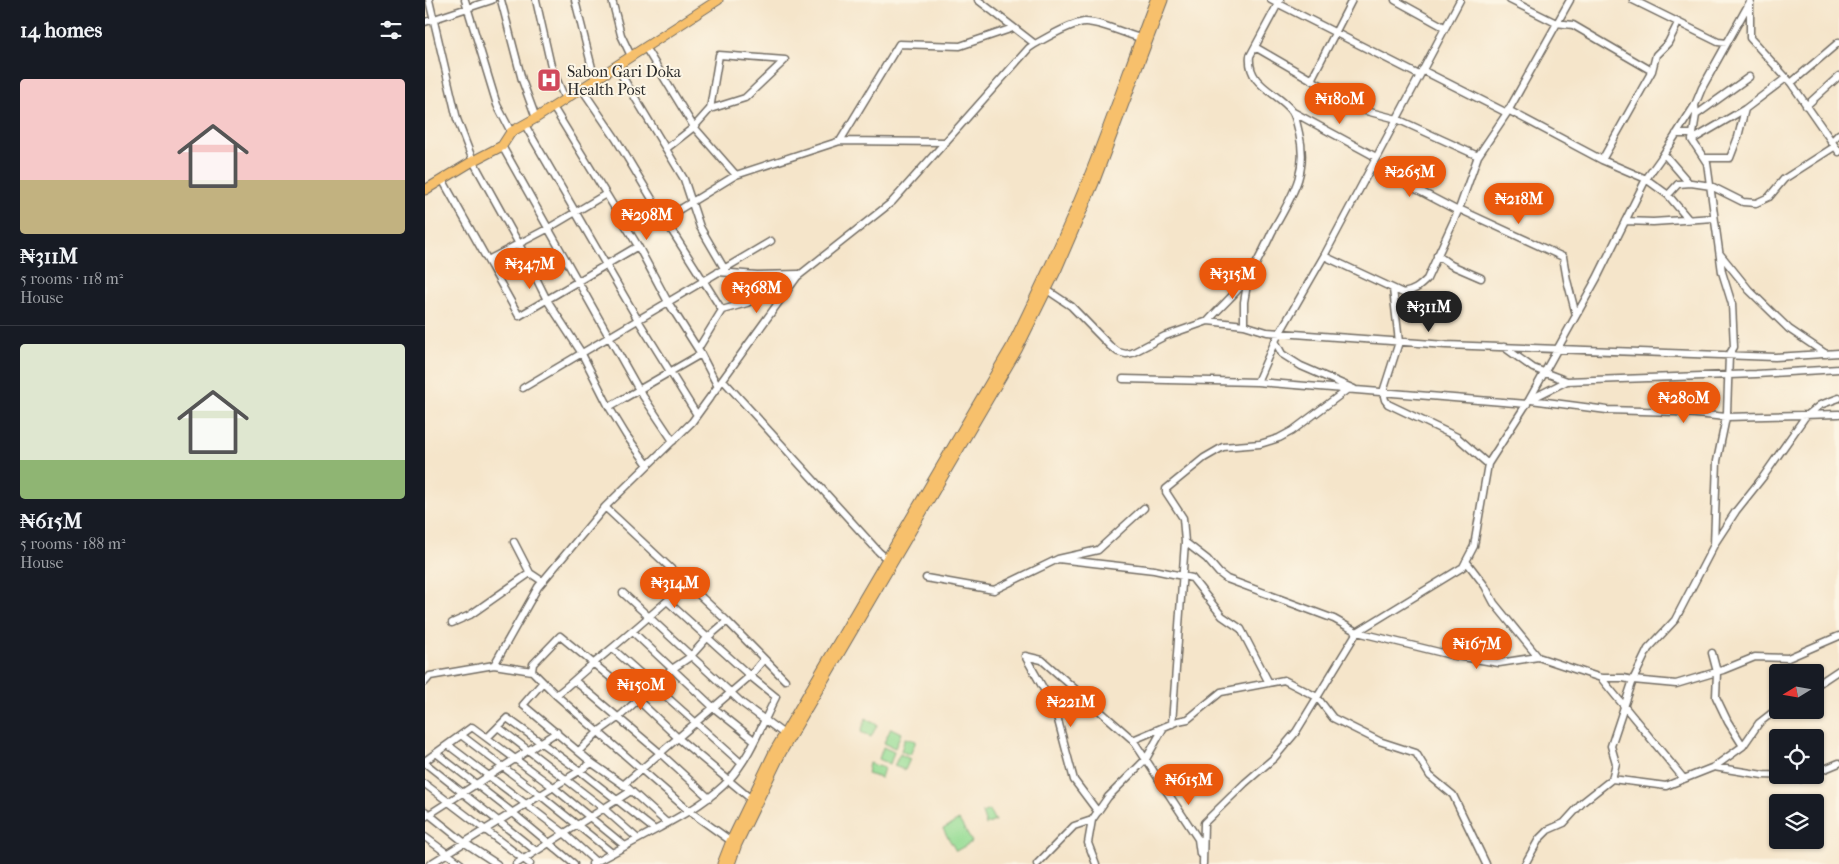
<!DOCTYPE html>
<html lang="en">
<head>
<meta charset="utf-8">
<style>
  :root { --surface:#171b24; --page:#20242c; --text:#f1f3f6; --muted:#9ea1a6; --line:#363941; --accent:#ea580c }
  body { margin:0; font-family:"IM FELL French Canon",serif; background:var(--page); color:var(--text); height:100vh; display:flex; flex-direction:column; font-size:19px; white-space:nowrap }
  * { box-sizing:border-box; margin:0 }
  p { font-size:16px; color:var(--muted) }
  .icon { flex:none; width:28px; height:28px; fill:none; stroke:currentColor; stroke-width:2; stroke-linecap:round; stroke-linejoin:round }
  .map { position:relative; flex:1; overflow:hidden }
  .panel { display:flex; flex-direction:column; background:var(--surface); width:425px }
  .panel>* { flex:none }
  .needle { width:32px; rotate:259deg }
  .fabs { position:absolute; left:1344px; top:664px; display:grid; gap:10px }
  .fabs a { display:grid; place-items:center; width:55px; height:55px; border-radius:5px; background:var(--surface); box-shadow:0 1px 4px #0004; font-size:25px }
  .price { position:absolute; translate:-50% -42px; padding:0 11px; border-radius:18px; background:var(--accent); color:#fff; font-size:16px; line-height:32px; filter:drop-shadow(0 1px 2px #0008) }
  .price::after { content:''; position:absolute; left:50%; top:30px; width:15px; height:11px; margin-left:-8px; background:inherit; clip-path:polygon(0 0,100% 0,50% 100%) }
  .price.on { background:#222; color:#fff }
  ul { padding:0; list-style:none }
  li { display:grid; align-content:center; gap:10px; height:265px; padding:0 20px }
  li+li { border-top:1px solid var(--line) }
  li span { display:grid; place-items:center; height:155px; border-radius:5px; color:#555 }
  li>.icon { margin-inline-start:auto }
  span .icon { width:90px; height:90px; fill:#fffc; stroke-width:1 }
  li b { font-size:21px }
  h2 { display:flex; justify-content:space-between; align-items:center; height:60px; padding:0 20px; font-size:21px }
  main { display:flex; flex:1; min-height:0 }
  .map>svg:first-child { display:block }
</style>
</head>
<body>
<main>
<section class="panel">
<h2>14 homes<svg class="icon" aria-label="filters" viewBox="0 0 24 24"><path d="M4 7h16M4 17h16"/><circle cx="9" cy="7" r="2"/><circle cx="15" cy="17" r="2"/></svg></h2>
<ul>
<li><span style="background:linear-gradient(#f6c9c9 65%,#c2b280 0)"><svg class="icon" aria-label="home" viewBox="0 0 24 24"><path d="M3 11l9-7 9 7M6 9v11h12V9"/></svg></span><div><b>₦311M</b><p>5 rooms · 118 m²</p><p>House</p></div></li>
<li><span style="background:linear-gradient(#dfe7d0 75%,#8fb573 0)"><svg class="icon" aria-label="home" viewBox="0 0 24 24"><path d="M3 11l9-7 9 7M6 9v11h12V9"/></svg></span><div><b>₦615M</b><p>5 rooms · 188 m²</p><p>House</p></div></li>
</ul>
</section>
<div class="map">
<svg width="1414" height="864" viewBox="0 0 1414 864">
  <rect width="100%" height="100%" fill="#fcf5e5"/>
  <filter id="ink" filterUnits="userSpaceOnUse"><feTurbulence type="fractalNoise" baseFrequency=".02" numOctaves="2"/><feDisplacementMap in="SourceGraphic" scale="10" xChannelSelector="R" yChannelSelector="G"/><feConvolveMatrix kernelMatrix="1 2 1 2 8 2 1 2 1" color-interpolation-filters="sRGB"/></filter>
  <filter id="wash" filterUnits="userSpaceOnUse"><feTurbulence type="fractalNoise" baseFrequency=".0096" numOctaves="4" result="noise"/><feDisplacementMap in="SourceGraphic" scale="20" xChannelSelector="R" yChannelSelector="G"/><feGaussianBlur stdDeviation="1.12" result="paint"/><feColorMatrix in="noise" values="0 0 0 0 0 0 0 0 0 0 0 0 0 0 0 0 0 1.4 0 .05"/><feComposite in="paint" operator="in"/></filter>
  <g filter="url(#wash)">
    <rect width="100%" height="100%" fill="#f5e5ca"/>
    <!-- green -->
    <path fill="#98dd96" stroke="#628460" d="M441,718L452,725L446,737L436,732Z
      M466,728L476,733L470,748L459,743Z
      M480,738L491,741L485,755L476,751Z
      M458,747L469,752L465,764L454,759Z
      M475,754L485,759L480,770L469,766Z
      M444,763L459,768L456,778L442,774Z
      M564,810L570,821L561,825L557,813Z
      M534,820L547,842L531,851L518,829Z"/>
  </g>
  <g filter="url(#ink)">
    <g fill="none" stroke-linecap="round" stroke-linejoin="round">
      <!-- minor casing -->
      <g stroke="#726c63" stroke-width="9">
        <path id="minor" d="M4,0L32,119L48,161L94,244L122,300L156,352L184,407L201,435L223,465
          M40,0L72,105L86,132
          M76,0L97,80L111,118
          M111,0L126,66L140,99
          M150,0L170,80
          M187,0L196,35L206,56
          M553,0L610,44
          M846,0L994,75
          M970,0L1019,27
          M1085,0L1131,23L1148,25L1227,71
          M1208,0L1293,42L1302,43
          M1325,4V38L1366,83L1414,152
          M0,22L67,0
          M220,47L269,127L311,175
          M830,47L930,105L941,111L972,119L1053,156
          M191,66L259,179L275,227L299,268
          M997,70L1082,113
          M886,80L927,0
          M1366,83L1414,42
          M157,89L191,139L233,209L297,310
          M1381,106L1414,76
          M128,107L213,246L243,302L276,354L293,387
          M1083,110L1177,160L1221,179L1243,195L1264,220
          M868,112L951,157
          M1271,115L1324,77
          M100,125L213,320L272,415
          M1251,134H1268
          M1267,140L1320,109
          M521,142L415,141L474,44L535,46L588,28
          M1406,142L1414,134
          M77,146L214,390L248,441
          M241,149L269,127L285,109L294,55L360,60L320,98L285,109
          M1239,154L1264,183
          M1279,158H1305L1313,137L1320,109L1361,78
          M1177,160L1227,71L1231,55L1243,43L1253,23
          M947,166L1033,211
          M17,179L94,316L213,246
          M1243,195L1253,184L1266,183L1286,186L1318,202L1331,203L1344,197L1359,179L1409,147
          M1034,209L1138,257L1142,280L1151,315
          M239,219L311,175L415,141
          M1200,221L1228,222L1289,218
          M1295,254L1324,290L1364,329L1401,354
          M1012,255L1026,265L1056,278
          M899,256L978,293C989,291 994,287 1002,279L1034,209L1053,156L1082,113L1145,0
          M63,260L122,229L181,194
          M293,272L332,275L374,274
          M968,289L974,342L958,392L960,400L963,404L1032,437L1063,464
          M622,290L646,306L685,346L693,352L701,354L707,353L740,336L783,321L819,325L842,332L1021,345L1323,356L1350,357L1414,353
          M783,321C795,307 814,291 824,276C833,262 840,247 847,232C866,197 884,174 874,133C872,125 871,117 867,111C853,92 822,86 825,56L855,0
          M819,325V302L823,279
          M1079,347L1108,368L1142,381
          M273,349L297,310L322,303L371,277
          M698,379L832,382L1102,404
          M298,380L454,552L462,559
          M832,382L850,341
          M98,388L346,241
          M923,389L867,431L854,438L835,444L798,447L779,458L741,489V492L758,518L760,542L782,559L794,573L802,579L909,619L932,632L1026,655L1074,663L1113,657L1176,678H1198L1208,680L1223,649L1250,620L1289,545L1292,461L1302,413L1304,355L1309,347L1307,304L1297,272L1282,163L1267,140L1271,115L1270,105
          M929,389L876,366L857,354L850,341L899,256L1035,0
          M1106,399L1142,381L1331,374L1414,369
          M1106,400L1182,410L1251,412L1301,417L1414,414
          M184,407L276,354
          M180,507L302,621L360,680
          M89,542L105,573L117,581
          M1290,543L1311,511L1338,477L1380,417L1395,405L1414,398
          M633,559L729,570L767,578L797,616L816,629L844,683
          M1041,561L1060,586L1069,603L1113,657
          M501,578L569,590L633,559L673,550L719,508
          M198,593L317,703L359,734
          M27,623L45,615L105,573
          M208,632L289,708L329,740
          M188,649L316,763
          M600,656L617,660L708,740L753,721L763,719L796,692L859,680L892,697L908,718L954,741L991,753L1005,776L1028,795L1061,864
          M600,656L630,709L649,780L673,812
          M69,665L107,671L131,695L264,811L306,841
          M107,671L108,664L135,636L213,700L253,738L326,799
          M1176,678L1259,779
          M150,681L235,753L284,798
          M0,682L5,676L69,665L113,587L180,507L267,422L372,277L467,202L604,48L610,44C623,37 644,24 659,22C673,21 701,34 715,38
          M118,682L98,705L167,763L203,788L242,823
          M1390,686L1414,670
          M131,695C145,685 156,673 169,663C201,637 231,611 261,584
          M747,724L760,542
          M73,727L178,808L213,839
          M36,735L115,795L187,853
          M62,738L82,718L155,771L230,830
          M708,740L773,839L775,854
          M23,745L139,833L171,862
          M1318,746L1334,723L1352,709
          M154,751L173,732L194,717L247,669L265,657L282,638L302,621
          M11,753L88,813L149,864
          M0,761L47,727L128,787L200,846
          M0,763L111,851
          M1289,767L1338,775L1365,776L1376,779L1385,775
          M1390,773L1414,763
          M1187,779L1241,786L1289,767L1318,746L1303,722L1291,697L1292,672L1287,653
          M0,784L105,864
          M198,785L325,676L339,659
          M0,811L40,843L72,864
          M0,817L132,732
          M0,837L36,864
          M5,864L167,763
          M91,864L206,791
          M167,864C189,852 212,840 234,828C259,814 284,801 304,780C325,757 337,724 351,697L325,676L242,601
          M612,864L649,826L667,820
          M671,864L663,843L667,820L683,797L721,759L739,727
          M778,864L779,823L820,783L849,758L871,732L932,632L1038,567L1049,546L1063,464L1104,400L1172,278L1221,179L1236,158L1270,105L1277,88L1326,0
          M1100,864L1114,839L1123,830L1139,823L1158,802L1187,779L1191,763L1186,746L1208,680L1251,684L1298,670L1330,657L1363,658L1414,636"/>
      </g>
      <!-- highway casing -->
      <g stroke="#726c63" stroke-width="11">
        <path id="highway" d="M0,190L48,161L77,146L86,132L111,118L293,0
          M297,864L306,841L350,750L586,347C613,292 639,238 662,181C686,122 707,60 730,0
          M305,864L312,844L356,753L592,350L632,269L669,183L738,0"/>
      </g>
      <!-- minor -->
      <use href="#minor" stroke="#fff" stroke-width="6"/>
      <!-- highway -->
      <use href="#highway" stroke="#f7c06c" stroke-width="9"/>
    </g>
  </g>
  <!-- icons -->
  <defs>
    <g id="hospital-square" transform="scale(1.25)"><rect x="-9" y="-9" width="18" height="18" rx="4" fill="#d1495b" stroke="#fcf5e5"/><path d="M-5-5h3v3.5h4V-5h3V5h-3V1.5h-4V5h-3Z" fill="#fff"/></g>
  </defs>
  <g fill-rule="evenodd">
    <use href="#hospital-square" x="124" y="80"/>
  </g>
  <g text-anchor="middle" stroke-width="4" stroke-linejoin="round" paint-order="stroke">
    <!-- poi labels -->
    <g font-size="16" fill="#2b2b2b" stroke="#fcf5e5" text-anchor="start">
      <text x="142" y="77">Sabon Gari Doka<tspan x="142" dy="18">Health Post</tspan></text>
    </g>
  </g>
</svg>
<div class="fabs">
<a><svg class="needle" viewBox="-14 -14 28 28"><path d="M0-13l5 13h-10z" fill="#e53935"/><path d="M0 13l5-13h-10z" fill="#9ea1a6"/></svg></a>
<a><svg class="icon" aria-label="locate" viewBox="0 0 24 24"><circle cx="12" cy="12" r="6"/><path d="M12 2v4M12 18v4M2 12h4M18 12h4"/></svg></a>
<a><svg class="icon" aria-label="layers" viewBox="0 0 24 24"><path d="M12 4l9 5-9 5-9-5zM3 14l9 5 9-5"/></svg></a>
</div>
<b class="price" style="left:915px;top:125px">₦180M</b>
<b class="price" style="left:985px;top:198px">₦265M</b>
<b class="price" style="left:1094px;top:225px">₦218M</b>
<b class="price" style="left:222px;top:241px">₦298M</b>
<b class="price" style="left:105px;top:290px">₦347M</b>
<b class="price" style="left:808px;top:300px">₦315M</b>
<b class="price" style="left:332px;top:314px">₦368M</b>
<b class="price on" style="left:1004px;top:333px">₦311M</b>
<b class="price" style="left:1259px;top:424px">₦280M</b>
<b class="price" style="left:250px;top:609px">₦314M</b>
<b class="price" style="left:1052px;top:670px">₦167M</b>
<b class="price" style="left:216px;top:711px">₦150M</b>
<b class="price" style="left:646px;top:728px">₦221M</b>
<b class="price" style="left:764px;top:806px">₦615M</b>
</div>
</main>
</body>
</html>
